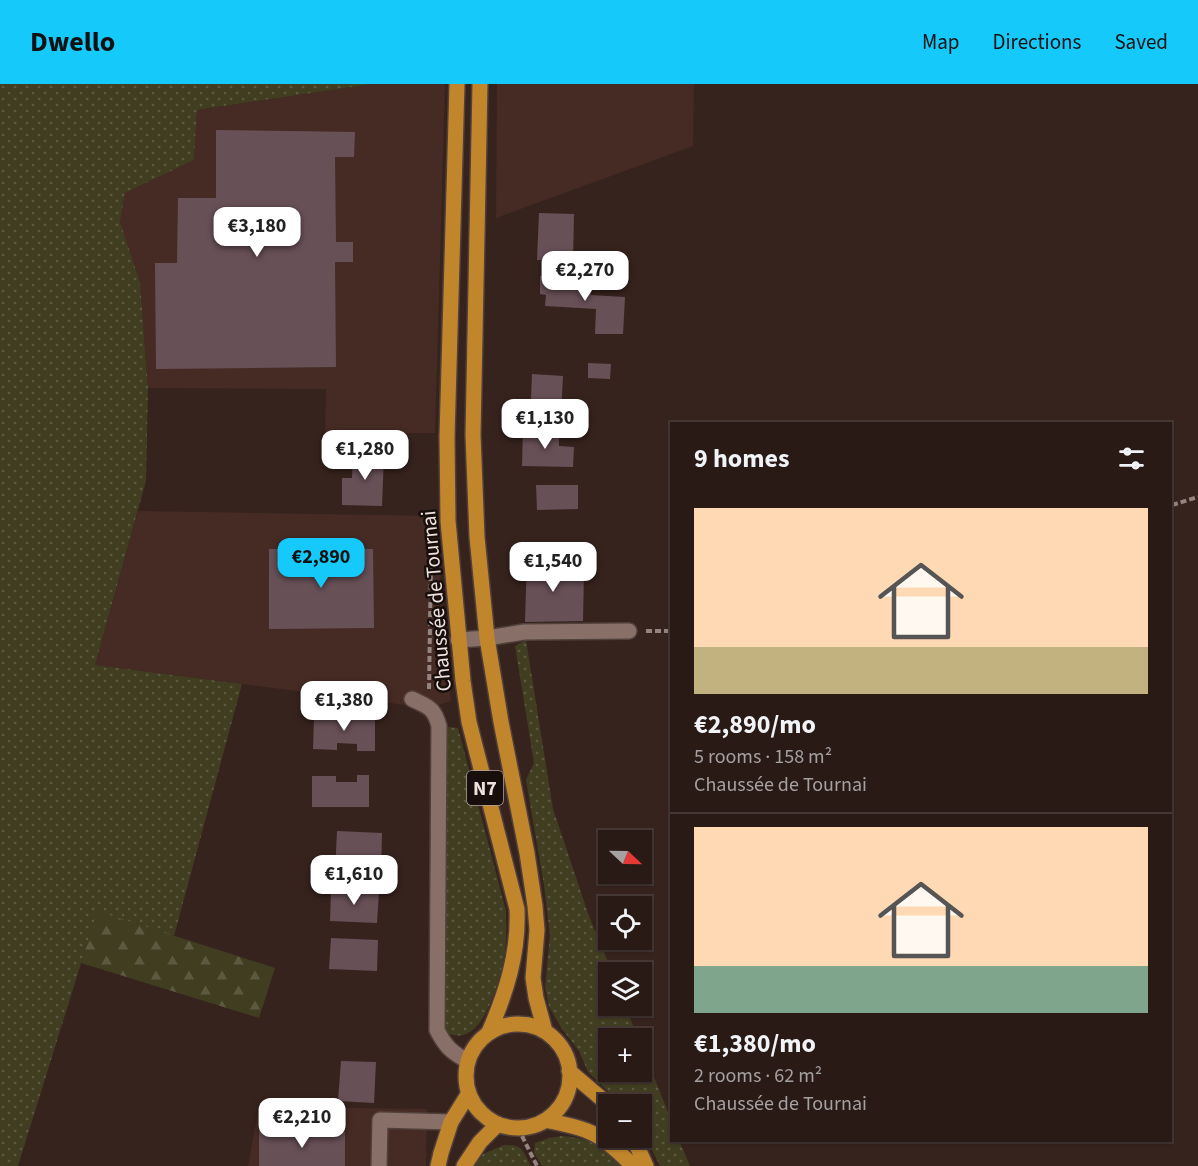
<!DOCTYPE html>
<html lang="en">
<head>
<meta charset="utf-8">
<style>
  :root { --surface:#291a16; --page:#352723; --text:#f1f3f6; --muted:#a5a1a1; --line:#453835; --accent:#15cafb }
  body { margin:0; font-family:"Source Sans 3",sans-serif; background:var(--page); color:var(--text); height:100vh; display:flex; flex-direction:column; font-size:22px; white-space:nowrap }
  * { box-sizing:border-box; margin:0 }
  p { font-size:20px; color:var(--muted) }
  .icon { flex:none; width:33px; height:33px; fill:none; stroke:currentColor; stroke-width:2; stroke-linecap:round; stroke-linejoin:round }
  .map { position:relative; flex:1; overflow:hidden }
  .drawer { position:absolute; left:670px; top:338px; width:502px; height:720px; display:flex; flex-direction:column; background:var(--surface); border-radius:0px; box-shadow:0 2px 4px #0004,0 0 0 2px var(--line) }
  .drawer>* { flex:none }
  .needle { width:39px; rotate:112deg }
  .buttons { position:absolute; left:598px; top:746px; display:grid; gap:12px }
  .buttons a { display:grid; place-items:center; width:54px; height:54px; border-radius:0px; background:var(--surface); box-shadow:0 2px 4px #0004,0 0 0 2px var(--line); font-size:30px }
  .price { position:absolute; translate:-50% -51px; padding:0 14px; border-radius:12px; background:#fff; color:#222; font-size:20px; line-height:39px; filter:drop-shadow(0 2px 3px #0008) }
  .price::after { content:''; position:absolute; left:50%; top:36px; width:18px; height:14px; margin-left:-9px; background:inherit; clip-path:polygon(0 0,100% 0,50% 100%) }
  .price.selected { background:var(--accent); color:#111 }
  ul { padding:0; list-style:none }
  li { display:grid; align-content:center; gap:12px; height:318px; padding:0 24px }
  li+li { border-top:2px solid var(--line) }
  li span { display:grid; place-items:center; height:186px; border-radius:0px; color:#555 }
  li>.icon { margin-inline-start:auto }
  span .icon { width:108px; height:108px; fill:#fffc; stroke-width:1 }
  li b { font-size:26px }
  h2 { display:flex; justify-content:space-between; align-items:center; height:72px; padding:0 24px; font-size:26px }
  header { display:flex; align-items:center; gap:36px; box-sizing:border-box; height:84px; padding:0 30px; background:var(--accent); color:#111 }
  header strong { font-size:28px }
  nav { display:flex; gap:33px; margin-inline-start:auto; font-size:21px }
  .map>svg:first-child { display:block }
</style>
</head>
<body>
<header>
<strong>Dwello</strong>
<nav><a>Map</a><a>Directions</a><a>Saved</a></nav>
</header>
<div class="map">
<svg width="1198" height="1082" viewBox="0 0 1198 1082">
  <defs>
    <pattern id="grass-dots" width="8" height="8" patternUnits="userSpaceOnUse" patternTransform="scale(1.5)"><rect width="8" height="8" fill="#403d20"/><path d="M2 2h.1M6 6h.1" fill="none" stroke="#5c5940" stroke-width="1.8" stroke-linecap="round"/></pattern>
    <pattern id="forest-firs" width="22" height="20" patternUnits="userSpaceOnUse" patternTransform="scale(1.5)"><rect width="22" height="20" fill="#403d20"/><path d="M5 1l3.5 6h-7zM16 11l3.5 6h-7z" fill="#5c5940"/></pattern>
  </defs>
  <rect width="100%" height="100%" fill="#37231e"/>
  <!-- built -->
  <path fill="#462b24" d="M372,0H445L435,349H325L326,305L148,304L140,198L120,138L125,109L194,76L197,26Z
    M497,0H694L693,62L496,134Z
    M138,427L436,432L447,593L451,617L429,624L95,581Z
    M259,1023L427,1025L426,1082H248Z"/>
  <!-- grass -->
  <path fill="url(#grass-dots)" d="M0,0H372L197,26L194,76L125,109L120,138L140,198L148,304L146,397L95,581L242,600L174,852L97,828L18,1082H0Z
    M526,556L553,725L589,832L612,888H609V921H625L638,954H609V987H642V963L672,1038V1056H679L690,1082H660L642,1047V1020H621L588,988L579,967L562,945L549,923L545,903L550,851L544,801L526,696L534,679L515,562Z
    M439,642L458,644L506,827C506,844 507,862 503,879C499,898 487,940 468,949C458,955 447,949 437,946Z
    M562,1052C592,1055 603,1061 623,1082H542L534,1069L535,1059L549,1054Z
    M504,1061C524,1061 522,1066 531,1082H474L483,1070Z"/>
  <!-- forest -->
  <path fill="url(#forest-firs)" d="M97,827L275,884L259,934L81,879Z"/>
  <!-- building -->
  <path fill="#685057" d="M216,46L355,48L354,73H335L336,158H353V178H335L336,283L156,285L155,179H177L178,114H216Z
    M539,129L574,130L573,177L537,176Z
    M540,192L592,195L591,211L625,213L623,250H595L596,225L545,222L546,211L540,210Z
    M588,279L611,280L610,295L588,294Z
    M532,290L563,292L561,330L524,329L525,315H531Z
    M523,345L559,346V362L574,363L573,383L522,382Z
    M353,369L384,370L382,422L342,421V394H352Z
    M536,401H578V425L537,426Z
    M269,465H373L374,544L269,545Z
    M527,474L559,475V488H584L583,537L525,538Z
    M314,632L375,633V667H357V660L337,659V666L313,665Z
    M357,691H369V723H312V692H336V698H357Z
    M337,747L382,749L381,790L335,788Z
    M331,806L379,808L377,839L330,837Z
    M331,854L378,856L377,887L329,885Z
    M341,977L376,978L374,1019L338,1017Z
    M259,1047L345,1048V1082H259Z"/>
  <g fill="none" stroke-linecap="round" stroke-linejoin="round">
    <!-- minor casing -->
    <g stroke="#503f3a" stroke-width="18">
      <path id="minor" d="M458,556L487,554L524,548L629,547
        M412,615C428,623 434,623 439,642L437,946C445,962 452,969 468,977
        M379,1082L380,1036L451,1038"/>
    </g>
    <!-- major casing -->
    <g stroke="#503f3a" stroke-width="18">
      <path id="major" d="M457,0L447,353L448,437L463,597L469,638L517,825C519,869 506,909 489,948
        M480,0L473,351L477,453L487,554L501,638L527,769L535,822L537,846L533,894L536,914L545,947
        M466 992a52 52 0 1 1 104 0a52 52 0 1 1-104 0Z
        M569,987L609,1021
        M546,1036C561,1040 578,1042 592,1049C607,1056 622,1071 633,1082
        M633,1053L646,1082
        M438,1082L441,1069L451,1038L469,1009
        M464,1082L480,1058L498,1040"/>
    </g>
    <!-- path -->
    <path stroke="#94837f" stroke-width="4" stroke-dasharray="6 3" stroke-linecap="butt" d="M1172,421L1198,413
      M646,547H672
      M429,605L431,477
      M518,1044L537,1082"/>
    <!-- minor -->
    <use href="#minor" stroke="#887069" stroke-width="15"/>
    <!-- major -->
    <use href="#major" stroke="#c1852c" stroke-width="15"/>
  </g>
  <g text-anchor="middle" stroke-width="5" stroke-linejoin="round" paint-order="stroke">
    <!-- shield labels -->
    <rect fill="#180f0d" stroke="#aea29f" stroke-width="1.5" x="467" y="687" width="36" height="34" rx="4.5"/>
    <g font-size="20" font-weight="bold" fill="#efe1dd">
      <text x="485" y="711">N7</text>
    </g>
    <!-- street labels -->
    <g font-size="21" fill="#efe1dd" stroke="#180f0d">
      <text transform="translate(436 517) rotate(-95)" y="7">Chaussée de Tournai</text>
    </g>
  </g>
</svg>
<div class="buttons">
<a><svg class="needle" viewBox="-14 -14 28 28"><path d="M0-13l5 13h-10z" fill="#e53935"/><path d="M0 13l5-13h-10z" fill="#a5a1a1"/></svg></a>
<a><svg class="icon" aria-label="locate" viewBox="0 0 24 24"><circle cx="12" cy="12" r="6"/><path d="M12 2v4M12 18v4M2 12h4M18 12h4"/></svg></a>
<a><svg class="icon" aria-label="layers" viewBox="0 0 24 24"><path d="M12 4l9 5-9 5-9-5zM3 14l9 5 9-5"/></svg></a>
<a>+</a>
<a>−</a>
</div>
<b class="price" style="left:257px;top:174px">€3,180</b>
<b class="price" style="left:585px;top:218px">€2,270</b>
<b class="price" style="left:545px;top:366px">€1,130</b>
<b class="price" style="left:365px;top:397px">€1,280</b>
<b class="price selected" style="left:321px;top:505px">€2,890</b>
<b class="price" style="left:553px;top:509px">€1,540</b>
<b class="price" style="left:344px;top:648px">€1,380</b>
<b class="price" style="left:354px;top:822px">€1,610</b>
<b class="price" style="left:302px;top:1065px">€2,210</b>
<section class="drawer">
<h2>9 homes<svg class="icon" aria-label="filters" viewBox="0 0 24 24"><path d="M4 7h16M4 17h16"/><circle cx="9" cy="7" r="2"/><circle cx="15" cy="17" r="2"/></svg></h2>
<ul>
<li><span style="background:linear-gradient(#ffd9b3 75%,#c2b280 0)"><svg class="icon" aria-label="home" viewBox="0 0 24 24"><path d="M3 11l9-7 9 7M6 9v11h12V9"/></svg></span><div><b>€2,890/mo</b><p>5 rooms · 158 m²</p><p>Chaussée de Tournai</p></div></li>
<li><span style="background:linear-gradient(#ffd9b3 75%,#7fa58c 0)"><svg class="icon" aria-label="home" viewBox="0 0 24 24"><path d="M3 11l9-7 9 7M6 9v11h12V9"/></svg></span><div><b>€1,380/mo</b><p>2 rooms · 62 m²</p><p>Chaussée de Tournai</p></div></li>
</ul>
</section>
</div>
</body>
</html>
